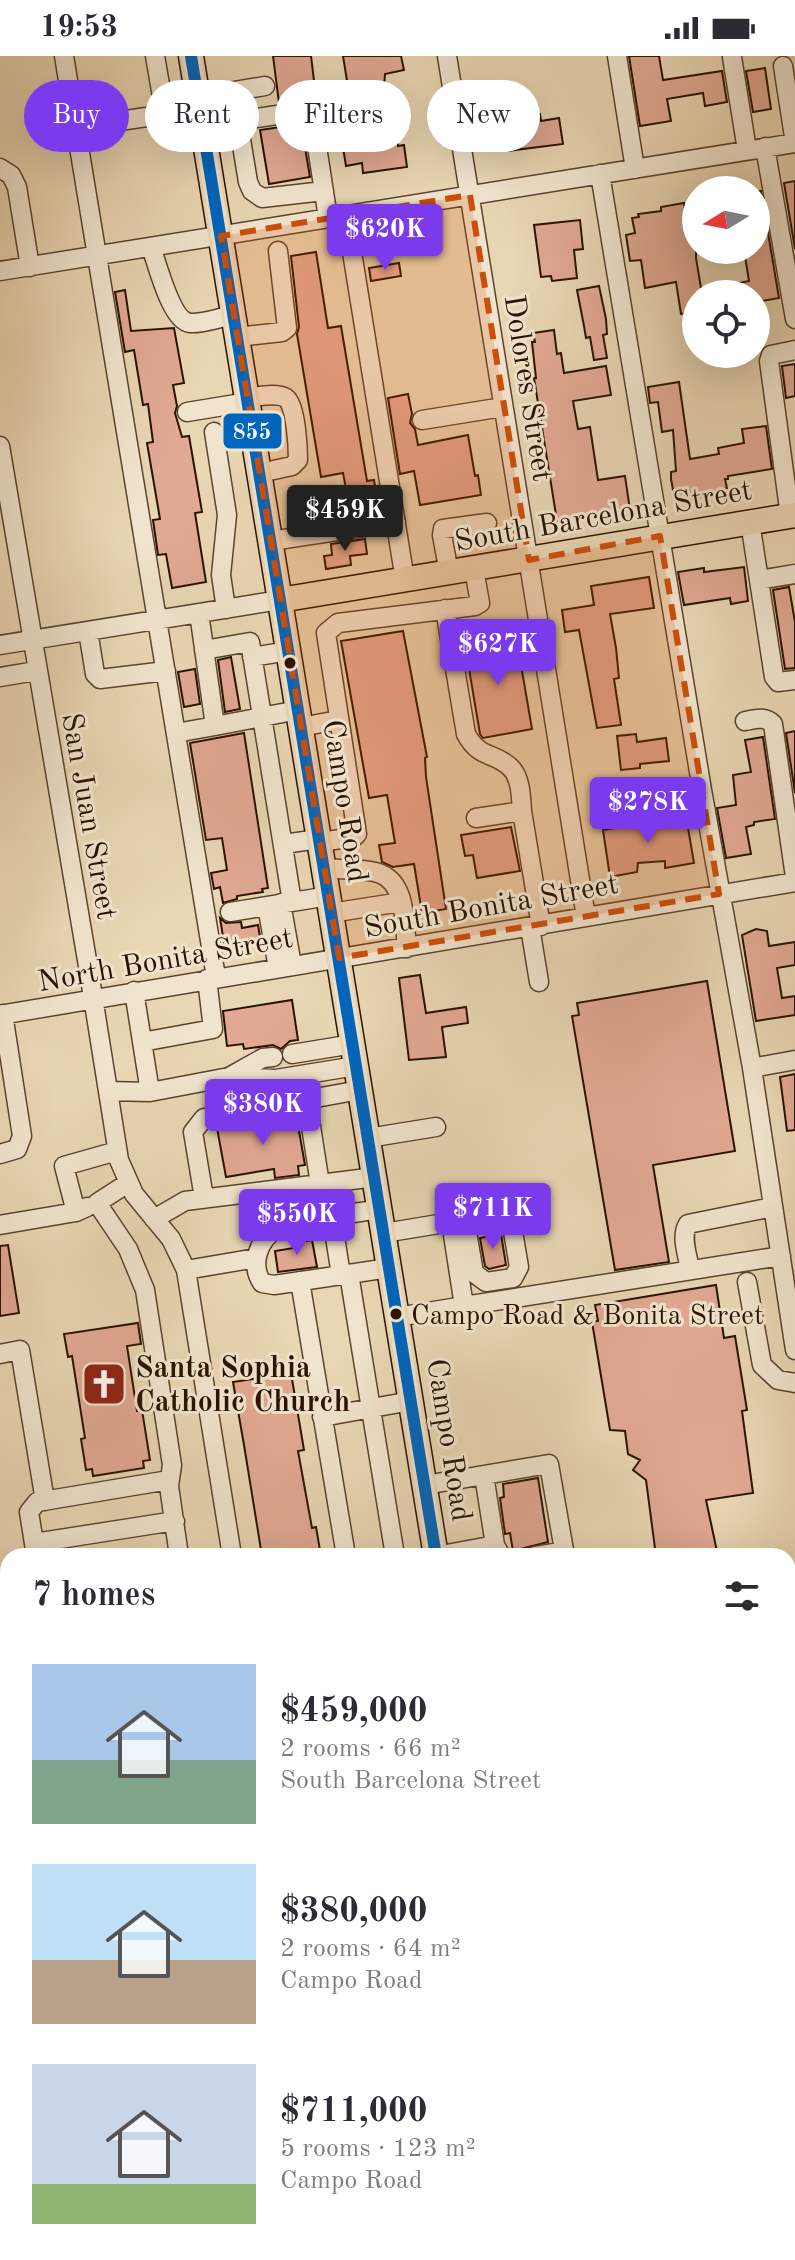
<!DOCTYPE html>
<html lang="en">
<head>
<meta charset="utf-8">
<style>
  :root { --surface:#fff; --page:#f7f7f7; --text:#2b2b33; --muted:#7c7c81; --accent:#7c3aed }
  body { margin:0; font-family:"Old Standard TT",serif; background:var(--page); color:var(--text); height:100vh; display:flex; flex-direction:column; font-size:30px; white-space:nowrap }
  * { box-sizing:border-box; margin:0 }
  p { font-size:26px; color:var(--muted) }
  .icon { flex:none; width:44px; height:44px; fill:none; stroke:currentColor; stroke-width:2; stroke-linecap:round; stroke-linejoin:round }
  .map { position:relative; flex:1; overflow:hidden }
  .sheet { position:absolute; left:0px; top:1492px; width:796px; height:712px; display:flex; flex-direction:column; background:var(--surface); border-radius:24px 24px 0 0; box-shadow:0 8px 32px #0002 }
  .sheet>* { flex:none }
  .hud { position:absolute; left:24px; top:24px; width:748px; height:72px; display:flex; gap:16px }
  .needle { width:52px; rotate:260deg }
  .fabs { position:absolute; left:682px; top:120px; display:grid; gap:16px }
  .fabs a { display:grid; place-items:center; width:88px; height:88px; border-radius:50%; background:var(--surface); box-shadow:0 8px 32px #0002; font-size:40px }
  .price { position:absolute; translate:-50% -68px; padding:0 18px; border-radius:8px; background:var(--accent); color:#fff; font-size:26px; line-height:52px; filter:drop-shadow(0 2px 4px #0008) }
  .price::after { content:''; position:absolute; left:50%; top:48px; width:24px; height:18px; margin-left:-12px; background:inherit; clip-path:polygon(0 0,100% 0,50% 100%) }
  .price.selected { background:#222; color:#fff }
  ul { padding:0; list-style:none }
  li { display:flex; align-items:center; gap:24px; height:200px; padding:0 32px }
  li span { display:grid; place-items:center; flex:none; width:224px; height:160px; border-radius:0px; color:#555 }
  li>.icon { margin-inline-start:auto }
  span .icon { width:96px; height:96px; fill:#fffc; stroke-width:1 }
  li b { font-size:34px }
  h2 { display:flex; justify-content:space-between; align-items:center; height:96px; padding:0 32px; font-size:34px }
  .tag { padding:0 28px; border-radius:36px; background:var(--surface); box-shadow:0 8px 32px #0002; font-size:28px; line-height:72px }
  .tag.selected { background:var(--accent); color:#fff }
  .status { display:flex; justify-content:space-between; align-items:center; height:56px; padding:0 40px; background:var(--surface); direction:ltr }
  .status svg { height:22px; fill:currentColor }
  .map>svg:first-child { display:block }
</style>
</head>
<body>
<div class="status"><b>19:53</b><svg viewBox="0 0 49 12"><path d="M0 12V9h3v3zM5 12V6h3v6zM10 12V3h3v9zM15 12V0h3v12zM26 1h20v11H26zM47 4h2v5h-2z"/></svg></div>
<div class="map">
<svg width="795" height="2204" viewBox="0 0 795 2204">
  <rect width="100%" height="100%" fill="#e9d6b3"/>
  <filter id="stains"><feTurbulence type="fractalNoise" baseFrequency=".0025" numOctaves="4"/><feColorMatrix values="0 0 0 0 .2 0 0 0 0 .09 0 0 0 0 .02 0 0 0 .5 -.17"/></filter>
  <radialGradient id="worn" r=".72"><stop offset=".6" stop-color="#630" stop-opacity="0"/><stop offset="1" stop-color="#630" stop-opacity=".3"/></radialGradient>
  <!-- building -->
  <path fill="#e1a892" stroke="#2a1201" stroke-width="2" d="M273,0H311L316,41L279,47Z
    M343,0H401L404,14L385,18L384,30L374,32L379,65L393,63L398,90L404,89L407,111L363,117L362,107L346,110L341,79L347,78L341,38L349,37Z
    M629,0H659L663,24L722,15L727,46L705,50L703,37L667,43L671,65L640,70Z
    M765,12L771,53L753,56L746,15Z
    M528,40L532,59L540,58L541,65L559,62L563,88L507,95L506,89L499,90L495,62L510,60L507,43Z
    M301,68L310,121L269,128L260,74Z
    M795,125V193L784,127Z
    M761,135L779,242L756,246V238H715V232L749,225L744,194H756V136Z
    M684,147L689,175L696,174V202L702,238H696V256L681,258L676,226L645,232L641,204L630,205L626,179L635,177L632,162L639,161L638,158L661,155V151Z
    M580,164L583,193L574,194L577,222L552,225L551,220L541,221L534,169Z
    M316,196L328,272L341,270L367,425L374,424L379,456L356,460L354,442L347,438L343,417L321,421L297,278L299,271L291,200Z
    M399,207L401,220L371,225L369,212Z
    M599,230L606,263L607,278L603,279L607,302L594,304L590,281L586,282L584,270L577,234Z
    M125,234L131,275L174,272L184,327L173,329L177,350L175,357L182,381L189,380L202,456L195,457L206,526L172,532L166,498L158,499L153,464L160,463L147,387L153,386L148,348L143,349L134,294L125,296L115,236Z
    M554,274L557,298L561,297L564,317L606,310L611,339L573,345L578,373L590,371L598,424L625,420L630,454L557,465L534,322H536L532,286H535L533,277Z
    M795,308V340L786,342L782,310Z
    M679,326L690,403L719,398L718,392L744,387L742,373L766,370L772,413L728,420V423H725L727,432L698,442L675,445L671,423V416L676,415L673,374L662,376L658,346L650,347L648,331Z
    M408,338L412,358L410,367L415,373L418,389L468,379L475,420L478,419L481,439L420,449L414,415L400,418L388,342Z
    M365,483L367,498L350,500L351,509L326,513L324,500L332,499L331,488Z
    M744,511L748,545L731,548L730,542L684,549L678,516L704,512V516Z
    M649,521L654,552L610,558L616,592L619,622L614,623L621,669L597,672L579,574L565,576L562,554L594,549L591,530Z
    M789,531L795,566V612L785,613L773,534Z
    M403,575L427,701L425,702L426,721L446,853L422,857L414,808L393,811L382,806L379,789L395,787L387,739L369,742L341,585Z
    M516,580L532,673L483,682L480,678L465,589Z
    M231,601L240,653L225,656L218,604Z
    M195,613L200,648L184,651L178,616Z
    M795,675V737L786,677Z
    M244,677L268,832L262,833L263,836L237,840V843L223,847L220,831L214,833L211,817L227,814L222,782L206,784L190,687Z
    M636,678L637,686L666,682L669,705L640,708V712L621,714L617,680Z
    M763,681L775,763L754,766V769L746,771L751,798L726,802L717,752L736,749L733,719L751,716L745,684Z
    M686,760L694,807L665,812V805L638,807L637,816L610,821L603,774Z
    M511,771L520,815L477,822L473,799L465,800L461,779Z
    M220,862L226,867L241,866L242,872L258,869L261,887L225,893Z
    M756,873L767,875L769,890L795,886V909L777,912L782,942L795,940V959L756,965L742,879Z
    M420,919L426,957L466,951L468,967L442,971L446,1001L409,1004L399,922Z
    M707,925L735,1095L653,1109L669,1206L615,1214L572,960L579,959L577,947Z
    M292,944L298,984L290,985L281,993L273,989L244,993L243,988L227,990L223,955Z
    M795,1018V1074L787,1075L780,1021Z
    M296,1058L305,1109L298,1110L299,1119L275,1122L274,1113L226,1121L217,1072Z
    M501,1178L506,1209L489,1213L485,1210L480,1182Z
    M312,1184L317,1211L278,1216L275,1195L294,1192V1187Z
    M8,1189L19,1257L0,1260V1190Z
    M716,1229L724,1282L735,1280L747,1354L742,1355L753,1437L706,1444L718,1500H656L646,1424L633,1414L640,1404L628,1398L625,1375L610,1374L592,1266L598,1265L595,1249Z
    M138,1267L141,1288L127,1290L137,1355L142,1354L150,1404L143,1405L144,1412L93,1420L92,1413L86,1414L81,1383L85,1382L72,1300L68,1301L64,1278Z
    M291,1317L304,1394L298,1395L312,1472L316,1471L321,1500H262L244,1389L233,1326Z
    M538,1422L548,1486L513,1495L510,1477L505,1478L500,1442L504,1441L503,1428Z"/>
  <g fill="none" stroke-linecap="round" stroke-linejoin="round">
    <!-- minor casing -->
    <g stroke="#5a432e" stroke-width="21">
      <path id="minor" d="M64,0L216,921
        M155,0L165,58
        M447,0L586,861
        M617,0L635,113
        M732,1L747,94
        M783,10L795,87
        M198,41L265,30
        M238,65L248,126L252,135L262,142L324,135
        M113,66L200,53
        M203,70L304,55L312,58L328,162
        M765,91L795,263
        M0,112L11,119L17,131L30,211
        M600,118L702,734L752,1012L795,1294
        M346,159L405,524
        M151,191C157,207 171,265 190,267C203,268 221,261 234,259
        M0,215L795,87
        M237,281L282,276L287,272L278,195
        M247,342C258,341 275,336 286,342C296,349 298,392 298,404L292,410L260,417
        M187,356L248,346
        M422,364L503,351
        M214,376L227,459L221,519L226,553
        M0,390L88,910L119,1104L134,1138L171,1183L186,1214L232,1500
        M790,460L769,305L771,299L795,294
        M750,466L774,621L778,626L795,624
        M271,485L396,466
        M449,517L442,479L443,473L487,467
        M759,524L795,518
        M445,553L466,678C480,704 494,695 511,712C521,722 521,742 522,755
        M88,575L95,618L100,623L166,615
        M0,589L280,544
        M204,594L250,586L292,846
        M252,601L289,595
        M0,621L36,615
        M745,665C756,663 765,660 773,668L795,821
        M215,670L298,654
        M301,671L338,664
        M176,677L215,670L199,557
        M476,762L522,755L541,870
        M320,786L354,781L357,778L326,577L338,567L475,550L480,547L474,513
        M283,788L319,783
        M324,812C339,814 368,812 381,818C407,829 404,868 407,892
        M281,847L292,909
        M267,850L278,912
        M230,856L329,840
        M331,857L401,846
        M530,871L539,926
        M134,935L150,1036L229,1021L276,1023L356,1010
        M0,959L795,826
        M142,986L213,973L207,923
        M292,998L353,988
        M752,1012L795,1004
        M229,1021L263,1002L273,1001
        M108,1035L150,1036
        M307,1045L320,1128L375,1121
        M368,1082L436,1071
        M0,1098L17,1093L22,1080L3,958
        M128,1127L97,1147L128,1193L145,1234L172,1409L169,1430L179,1500
        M204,1142L193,1076L204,1062L360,1034
        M380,1153C359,1157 290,1164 276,1173C258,1185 250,1208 262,1227L274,1229L389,1212
        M76,1156L64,1110L117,1095
        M332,1162L341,1219
        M154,1163L185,1145L320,1128
        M465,1164L474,1217L486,1226L513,1222L519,1211L510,1158
        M0,1169L76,1156L87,1151
        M384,1177L451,1166L464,1250L781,1200
        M186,1214L256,1202
        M690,1214C688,1200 680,1180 688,1168L773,1151
        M349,1218L395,1500
        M300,1225L346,1500
        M747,1226L762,1309L778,1324L795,1327
        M397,1261L464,1250
        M0,1298L20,1294L45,1445
        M322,1361L411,1345
        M484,1419L495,1489L501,1500
        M425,1429L549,1408L565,1500
        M34,1487L175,1465
        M36,1500L29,1456L37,1446L169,1424
        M436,1500L495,1489
        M535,1500L564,1495
        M788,1526L795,1525
        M788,1551L795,1598
        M0,1645L8,1643
        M0,1729L8,1728
        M788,1778L795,1777
        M0,1784L8,1831
        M0,1899L7,1940
        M0,2009L8,2055
        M788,2021L795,2020
        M788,2068L795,2067
        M795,2148L792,2154L795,2156
        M31,2196L32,2204
        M124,2196L125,2204
        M300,2196L302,2204
        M348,2196L349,2204
        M511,2196L512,2204"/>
    </g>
    <!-- major casing -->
    <g stroke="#2a1201" stroke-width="27">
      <path id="major" d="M191,0L436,1500
        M280,544L795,459
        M550,2196L551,2204
        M697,2196L711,2204"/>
    </g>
    <!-- minor -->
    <use href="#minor" stroke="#f1e4ce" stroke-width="18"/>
    <!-- major -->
    <use href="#major" stroke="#e9d6b3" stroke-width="24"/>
    <!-- bus-1 casing -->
    <g stroke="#f1e4ce" stroke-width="18">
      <path id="bus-1" d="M191,0L436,1500"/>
    </g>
    <!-- bus-1 -->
    <use href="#bus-1" stroke="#0065bd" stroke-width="12"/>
  </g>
  <!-- marked area -->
  <path fill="#cc4e0a" fill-opacity="0.2" stroke="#cc4e0a" stroke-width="6" stroke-dasharray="16 10" stroke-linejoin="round" d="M470,139L529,504L660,480L719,838L339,902L221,180Z"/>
  <!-- icons -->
  <defs>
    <g id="church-square" transform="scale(2.3)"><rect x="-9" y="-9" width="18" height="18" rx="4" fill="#8f2418" stroke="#f1e4ce"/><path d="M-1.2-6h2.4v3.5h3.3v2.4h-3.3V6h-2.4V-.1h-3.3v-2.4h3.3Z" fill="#fff"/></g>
  </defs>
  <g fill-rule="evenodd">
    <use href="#church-square" x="104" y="1328"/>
  </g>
  <!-- markers -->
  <g fill="#2a1201" stroke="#f1e4ce" stroke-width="3">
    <circle cx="290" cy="607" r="7"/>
    <circle cx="396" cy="1258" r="7"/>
  </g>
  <g text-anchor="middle" stroke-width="6" stroke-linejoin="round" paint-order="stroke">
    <!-- bus labels -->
    <g font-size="28" fill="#2a1201" stroke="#f1e4ce" text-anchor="start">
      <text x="411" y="1268">Campo Road &amp; Bonita Street</text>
    </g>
    <!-- street labels -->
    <g font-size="30" fill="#2a1201" stroke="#f1e4ce">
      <text transform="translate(529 332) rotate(81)" y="10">Dolores Street</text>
      <text transform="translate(603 459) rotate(-10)" y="10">South Barcelona Street</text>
      <text transform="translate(346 745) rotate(81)" y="10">Campo Road</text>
      <text transform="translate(90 760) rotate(80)" y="10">San Juan Street</text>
      <text transform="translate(491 849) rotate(-10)" y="10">South Bonita Street</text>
      <text transform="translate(165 903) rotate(-10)" y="10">North Bonita Street</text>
      <text transform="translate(450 1384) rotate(81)" y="10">Campo Road</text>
    </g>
    <!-- poi labels -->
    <g font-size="30" font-weight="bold" fill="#2a1201" stroke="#f1e4ce" text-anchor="start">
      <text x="135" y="1321">Santa Sophia<tspan x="135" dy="34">Catholic Church</tspan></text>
    </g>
  </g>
  <rect stroke="#f1e4ce" stroke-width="3" x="222" y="356" width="61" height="38" rx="8" fill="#0065bd"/>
  <g font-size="22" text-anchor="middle" font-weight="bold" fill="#fff">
    <text x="252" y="383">855</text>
  </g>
  <rect width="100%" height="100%" filter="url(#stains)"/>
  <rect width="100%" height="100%" fill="url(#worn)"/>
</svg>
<div class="fabs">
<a><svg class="needle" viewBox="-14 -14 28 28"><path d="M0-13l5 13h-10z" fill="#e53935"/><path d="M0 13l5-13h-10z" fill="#7c7c81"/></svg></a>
<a><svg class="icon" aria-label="locate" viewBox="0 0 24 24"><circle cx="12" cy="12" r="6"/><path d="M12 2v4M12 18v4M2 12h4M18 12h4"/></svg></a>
</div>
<b class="price" style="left:385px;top:216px">$620K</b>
<b class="price selected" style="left:345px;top:497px">$459K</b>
<b class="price" style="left:498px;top:631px">$627K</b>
<b class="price" style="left:648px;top:789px">$278K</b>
<b class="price" style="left:263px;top:1091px">$380K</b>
<b class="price" style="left:493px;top:1195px">$711K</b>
<b class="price" style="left:297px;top:1201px">$550K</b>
<div class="hud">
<a class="tag selected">Buy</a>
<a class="tag">Rent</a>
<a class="tag">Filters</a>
<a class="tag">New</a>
</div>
<section class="sheet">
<h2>7 homes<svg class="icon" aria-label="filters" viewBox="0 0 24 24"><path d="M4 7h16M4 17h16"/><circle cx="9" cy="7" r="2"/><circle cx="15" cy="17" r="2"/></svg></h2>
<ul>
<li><span style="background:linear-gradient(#a9c7e8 60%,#7fa58c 0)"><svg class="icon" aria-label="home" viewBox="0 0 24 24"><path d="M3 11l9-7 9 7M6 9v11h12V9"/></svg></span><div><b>$459,000</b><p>2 rooms · 66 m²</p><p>South Barcelona Street</p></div></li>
<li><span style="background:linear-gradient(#bfe0f5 60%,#b9a48a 0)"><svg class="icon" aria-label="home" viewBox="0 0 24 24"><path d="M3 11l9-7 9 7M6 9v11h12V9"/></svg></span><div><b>$380,000</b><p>2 rooms · 64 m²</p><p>Campo Road</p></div></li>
<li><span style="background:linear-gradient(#c9d6e8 75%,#8fb573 0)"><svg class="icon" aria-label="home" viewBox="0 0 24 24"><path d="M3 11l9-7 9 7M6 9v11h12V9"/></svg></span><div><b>$711,000</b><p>5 rooms · 123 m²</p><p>Campo Road</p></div></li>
</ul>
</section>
</div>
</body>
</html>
